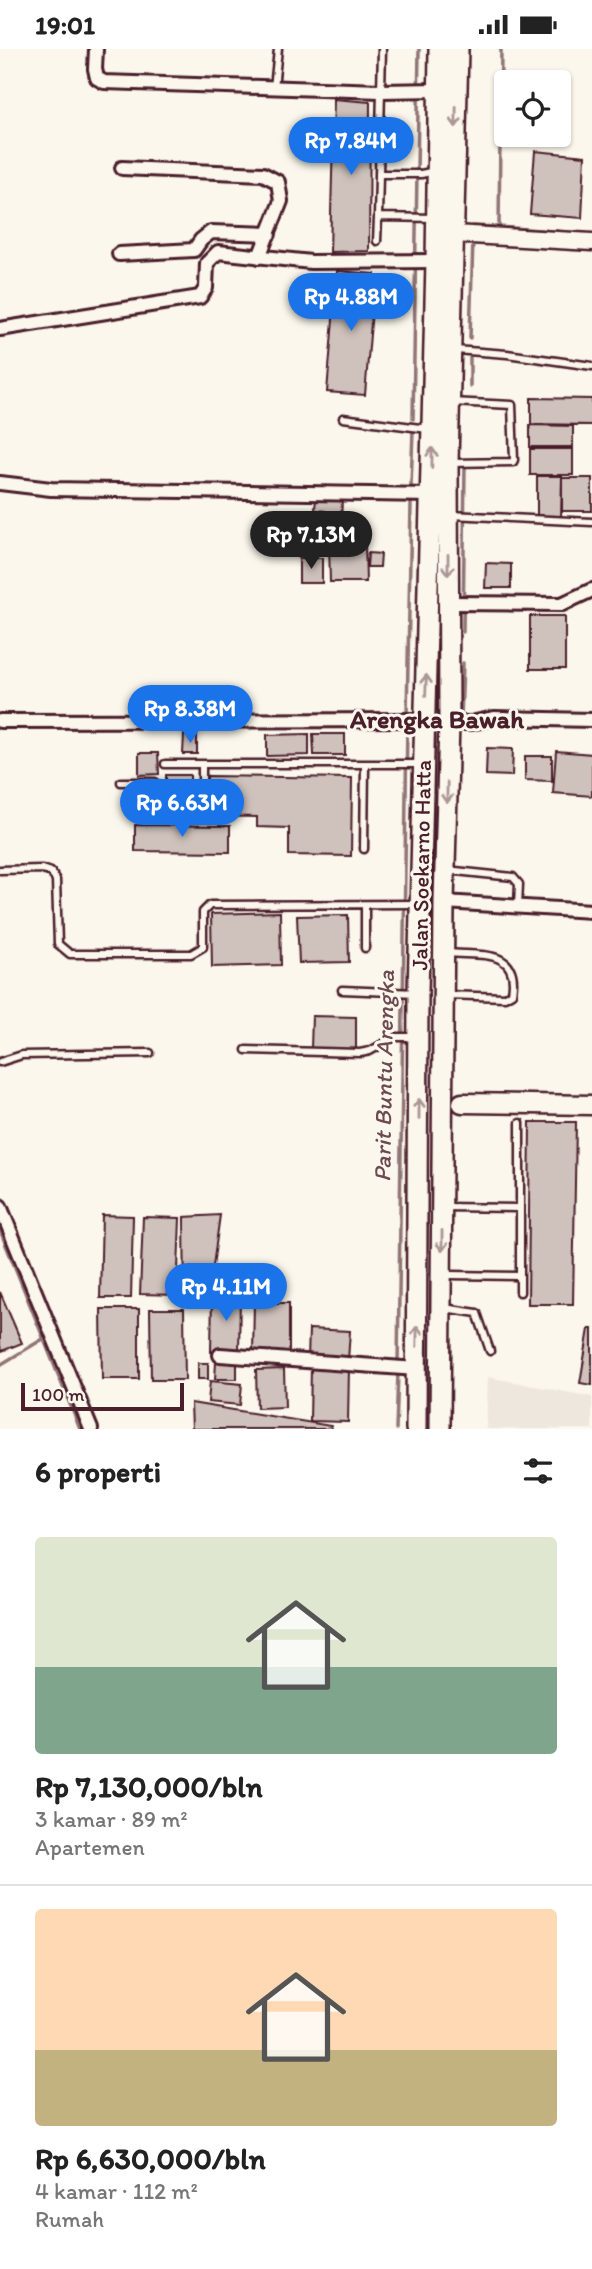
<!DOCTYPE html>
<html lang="id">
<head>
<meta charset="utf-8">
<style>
  :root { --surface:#fff; --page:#f2f2f2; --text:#222; --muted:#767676; --line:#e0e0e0; --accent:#1a73e8 }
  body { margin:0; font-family:Itim,sans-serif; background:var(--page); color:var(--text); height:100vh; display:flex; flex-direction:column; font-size:26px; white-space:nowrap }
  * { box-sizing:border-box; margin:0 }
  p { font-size:23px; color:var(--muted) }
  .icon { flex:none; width:38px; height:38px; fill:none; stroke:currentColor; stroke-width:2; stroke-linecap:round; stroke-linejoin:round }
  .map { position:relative; height:1380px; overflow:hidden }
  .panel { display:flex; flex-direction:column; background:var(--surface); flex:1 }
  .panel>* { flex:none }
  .buttons { position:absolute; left:494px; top:21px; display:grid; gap:14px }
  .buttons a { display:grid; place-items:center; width:77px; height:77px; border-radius:7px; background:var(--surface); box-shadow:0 2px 5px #0004; font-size:35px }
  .scale { position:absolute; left:21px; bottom:18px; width:163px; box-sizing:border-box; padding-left:7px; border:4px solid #4a1f2b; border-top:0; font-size:19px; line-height:24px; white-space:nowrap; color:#4a1f2b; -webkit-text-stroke:5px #fbf7ec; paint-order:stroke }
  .price { position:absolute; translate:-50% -60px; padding:0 16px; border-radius:24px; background:var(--accent); color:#fff; font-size:23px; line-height:46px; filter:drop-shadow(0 2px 4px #0008) }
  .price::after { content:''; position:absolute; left:50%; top:42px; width:21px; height:16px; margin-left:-10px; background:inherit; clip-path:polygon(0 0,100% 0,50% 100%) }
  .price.active { background:#222; color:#fff }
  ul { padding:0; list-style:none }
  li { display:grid; align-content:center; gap:14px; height:371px; padding:0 35px }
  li+li { border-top:2px solid var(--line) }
  li span { display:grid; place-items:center; height:217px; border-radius:7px; color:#555 }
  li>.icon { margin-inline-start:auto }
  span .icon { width:126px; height:126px; fill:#fffc; stroke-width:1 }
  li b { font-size:30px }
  h2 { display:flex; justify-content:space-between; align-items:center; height:84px; padding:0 35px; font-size:30px }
  .status { display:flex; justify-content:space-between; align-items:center; height:49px; padding:0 35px; background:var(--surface); direction:ltr }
  .status svg { height:19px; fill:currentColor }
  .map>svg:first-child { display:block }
</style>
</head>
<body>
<div class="status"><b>19:01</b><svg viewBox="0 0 49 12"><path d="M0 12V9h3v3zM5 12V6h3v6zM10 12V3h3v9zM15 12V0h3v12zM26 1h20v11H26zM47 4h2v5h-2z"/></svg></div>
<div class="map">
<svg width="592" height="1380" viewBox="0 0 592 1380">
  <rect width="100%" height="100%" fill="#fbf7ec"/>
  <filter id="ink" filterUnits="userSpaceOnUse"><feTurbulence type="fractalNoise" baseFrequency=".0143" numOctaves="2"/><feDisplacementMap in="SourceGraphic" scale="14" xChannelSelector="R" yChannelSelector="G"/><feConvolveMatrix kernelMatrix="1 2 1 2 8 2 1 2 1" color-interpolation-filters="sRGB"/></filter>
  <g filter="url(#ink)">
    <!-- built -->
    <path fill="#eee7de" d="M488,1328L592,1348V1380H486Z"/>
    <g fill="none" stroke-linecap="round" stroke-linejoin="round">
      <!-- stream -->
      <path stroke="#907477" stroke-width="3.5" d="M499,178L592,185
        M473,182V177L499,178L501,0
        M470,289L473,190
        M470,338V309
        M413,370L419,0
        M411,437L413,381
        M463,583L465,417
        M407,666L411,455
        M461,670L463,614
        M454,850L455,823
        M453,959L454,858
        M0,1181L80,1380
        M398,1315L407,675
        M0,1316L43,1290
        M396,1380L398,1323"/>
    </g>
    <!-- building -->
    <path fill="#cfc2bc" stroke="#4a1f2b" stroke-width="2" d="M334,50L370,53L369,202L330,203Z
      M535,102L585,107L582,169L530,165Z
      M337,222L375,225L365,346L327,343Z
      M531,349L592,350V376L531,375Z
      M530,376L573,377V398H530Z
      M530,400H573V426H530Z
      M537,427H562L561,469L537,468Z
      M562,429H592V462H562Z
      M316,449L342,450L341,475L325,473V462L315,461Z
      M365,494L366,533H330L329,495Z
      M368,504L381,505L380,518H367Z
      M299,509H322V534H299Z
      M486,514L511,515V539H485Z
      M530,567H565V620H530Z
      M309,685V706L267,707V686Z
      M313,685H345V706H314Z
      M184,686L197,687V705H183Z
      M487,699L513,700L512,727L486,726Z
      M556,702L592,705V747L553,744Z
      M139,704H158L159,725L139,726Z
      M525,707H552V732L525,731Z
      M166,726H190V761H166Z
      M207,727L352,729L351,807L289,806V779L257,778V768L207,767Z
      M135,776L230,777V803L135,802Z
      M280,863L281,916L212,918L211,865Z
      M348,866L349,913L299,914L297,867Z
      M312,967L356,968V1001L311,1000Z
      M530,1073H576L573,1255H528Z
      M102,1166L133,1167L131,1249H100Z
      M220,1166L209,1246H185L184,1168Z
      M143,1168L180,1169L177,1246L140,1245Z
      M0,1243L22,1294L2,1302L0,1297Z
      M212,1245H240L239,1304L211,1303Z
      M254,1254H289V1305H253Z
      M101,1260H139V1330H102Z
      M150,1260H184L185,1331H151Z
      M309,1280L350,1282L348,1311L308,1310Z
      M589,1280H592V1336L580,1334Z
      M216,1313H237V1330H215Z
      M198,1314H208V1330H198Z
      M311,1318H349L348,1373L310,1372Z
      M284,1320L285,1358L257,1359L256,1321Z
      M210,1332L242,1335L240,1356L208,1353Z
      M191,1354L331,1377V1380H192Z"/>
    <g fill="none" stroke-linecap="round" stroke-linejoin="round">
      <!-- service casing -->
      <g stroke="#4a1f2b" stroke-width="11">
        <path id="service" d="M382,0L378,168L434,169
          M274,39L278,0
          M379,125H421L435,122
          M377,192L378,168
          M455,301L507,305L592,317
          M343,369L428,380
          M450,414L513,413L514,411L512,356L451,353
          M451,466L592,473
          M165,715H420
          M121,733H155L160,737L161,758L167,765L196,764L202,759V715
          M364,800L365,716
          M0,821L42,820L51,823L56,831L58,895L70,905H191L203,898V863L210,856L417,855
          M446,821L513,828L519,835L518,857
          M365,899V856
          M342,941L417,944
          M446,946L505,948L512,944C520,899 480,907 448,904
          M246,1001L360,1004L370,1002L395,988H414
          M0,1013L22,1006L150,1004
          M443,1158L518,1159
          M449,1226L519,1227
          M520,1243V1074
          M444,1259L477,1264L490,1302"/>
      </g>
      <!-- minor casing -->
      <g stroke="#4a1f2b" stroke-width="18">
        <path id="minor" d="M96,0L95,20L97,29L104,33L381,42L438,41
          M122,119L263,125L278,133L281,152L259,208
          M119,205L194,201L201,191L211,183L269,185
          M0,280L200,248L206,239L207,214L218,203L311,213L436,212
          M0,434L51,440L431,446
          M448,554L562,555L592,541
          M0,672L425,671
          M449,674H471L494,669L592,671
          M444,853L592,862
          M0,1157L91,1380
          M220,1306L417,1320"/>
      </g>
      <!-- tertiary casing -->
      <g stroke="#4a1f2b" stroke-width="21">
        <path id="tertiary" d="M454,185L592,193"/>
      </g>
      <!-- secondary casing -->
      <g stroke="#4a1f2b" stroke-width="23">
        <path id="secondary" d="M462,1054L592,1056"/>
      </g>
      <!-- primary casing -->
      <g stroke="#4a1f2b" stroke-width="24">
        <path id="primary" d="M416,1380L418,944L436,212L439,0
          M440,1380L444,853L449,674L448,414L458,0"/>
      </g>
      <!-- service -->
      <use href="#service" stroke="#fbf7ec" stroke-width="6"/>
      <!-- minor -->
      <use href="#minor" stroke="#fbf7ec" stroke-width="12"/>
      <!-- tertiary -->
      <use href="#tertiary" stroke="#fbf7ec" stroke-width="16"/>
      <!-- secondary -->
      <use href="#secondary" stroke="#fbf7ec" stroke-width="18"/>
      <!-- primary -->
      <use href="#primary" stroke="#fbf7ec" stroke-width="19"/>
    </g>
    <!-- one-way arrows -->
    <defs><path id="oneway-shaft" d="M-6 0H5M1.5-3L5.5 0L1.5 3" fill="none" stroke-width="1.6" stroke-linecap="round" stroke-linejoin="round" transform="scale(1.75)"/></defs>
    <g stroke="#ab9695">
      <use href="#oneway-shaft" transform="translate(456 68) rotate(91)"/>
      <use href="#oneway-shaft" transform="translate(432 409) rotate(-89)"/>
      <use href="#oneway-shaft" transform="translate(448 516) rotate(90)"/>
      <use href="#oneway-shaft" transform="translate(426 636) rotate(-88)"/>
      <use href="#oneway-shaft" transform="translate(447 744) rotate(91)"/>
      <use href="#oneway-shaft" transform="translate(419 1060) rotate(-90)"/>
      <use href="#oneway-shaft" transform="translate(442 1192) rotate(90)"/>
      <use href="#oneway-shaft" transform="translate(417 1287) rotate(-89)"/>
    </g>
  </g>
  <g text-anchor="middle" stroke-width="6" stroke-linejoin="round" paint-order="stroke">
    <!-- street labels -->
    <g font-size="23" fill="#4a1f2b" stroke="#fbf7ec">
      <text transform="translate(421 816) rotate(-89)" y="8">Jalan Soekarno Hatta</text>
    </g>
    <!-- water labels -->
    <g font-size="24" font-style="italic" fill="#6d4a51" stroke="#fbf7ec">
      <text transform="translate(384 1027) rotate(-89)" y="8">Parit Buntu Arengka</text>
    </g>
    <!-- quarter labels -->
    <g font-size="26" font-weight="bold" fill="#4a1f2b" stroke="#fbf7ec">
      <text x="437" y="679">Arengka Bawah</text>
    </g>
  </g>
</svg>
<div class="buttons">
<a><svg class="icon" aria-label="locate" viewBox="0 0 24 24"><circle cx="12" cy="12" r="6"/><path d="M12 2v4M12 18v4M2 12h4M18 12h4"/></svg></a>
</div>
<div class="scale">100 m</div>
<b class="price" style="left:351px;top:128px">Rp 7.84M</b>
<b class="price" style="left:351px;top:284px">Rp 4.88M</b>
<b class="price active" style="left:311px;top:522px">Rp 7.13M</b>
<b class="price" style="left:190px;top:696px">Rp 8.38M</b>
<b class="price" style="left:182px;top:790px">Rp 6.63M</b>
<b class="price" style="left:226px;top:1274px">Rp 4.11M</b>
</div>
<section class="panel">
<h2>6 properti<svg class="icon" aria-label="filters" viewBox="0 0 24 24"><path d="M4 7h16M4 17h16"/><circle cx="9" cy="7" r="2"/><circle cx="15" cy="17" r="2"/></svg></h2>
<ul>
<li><span style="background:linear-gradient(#dfe7d0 60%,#7fa58c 0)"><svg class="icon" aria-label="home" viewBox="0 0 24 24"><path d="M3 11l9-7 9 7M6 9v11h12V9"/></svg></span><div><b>Rp 7,130,000/bln</b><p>3 kamar · 89 m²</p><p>Apartemen</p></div></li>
<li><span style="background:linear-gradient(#ffd9b3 65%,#c2b280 0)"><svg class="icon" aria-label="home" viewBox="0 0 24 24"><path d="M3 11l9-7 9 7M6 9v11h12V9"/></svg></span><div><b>Rp 6,630,000/bln</b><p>4 kamar · 112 m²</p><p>Rumah</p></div></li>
</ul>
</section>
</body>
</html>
